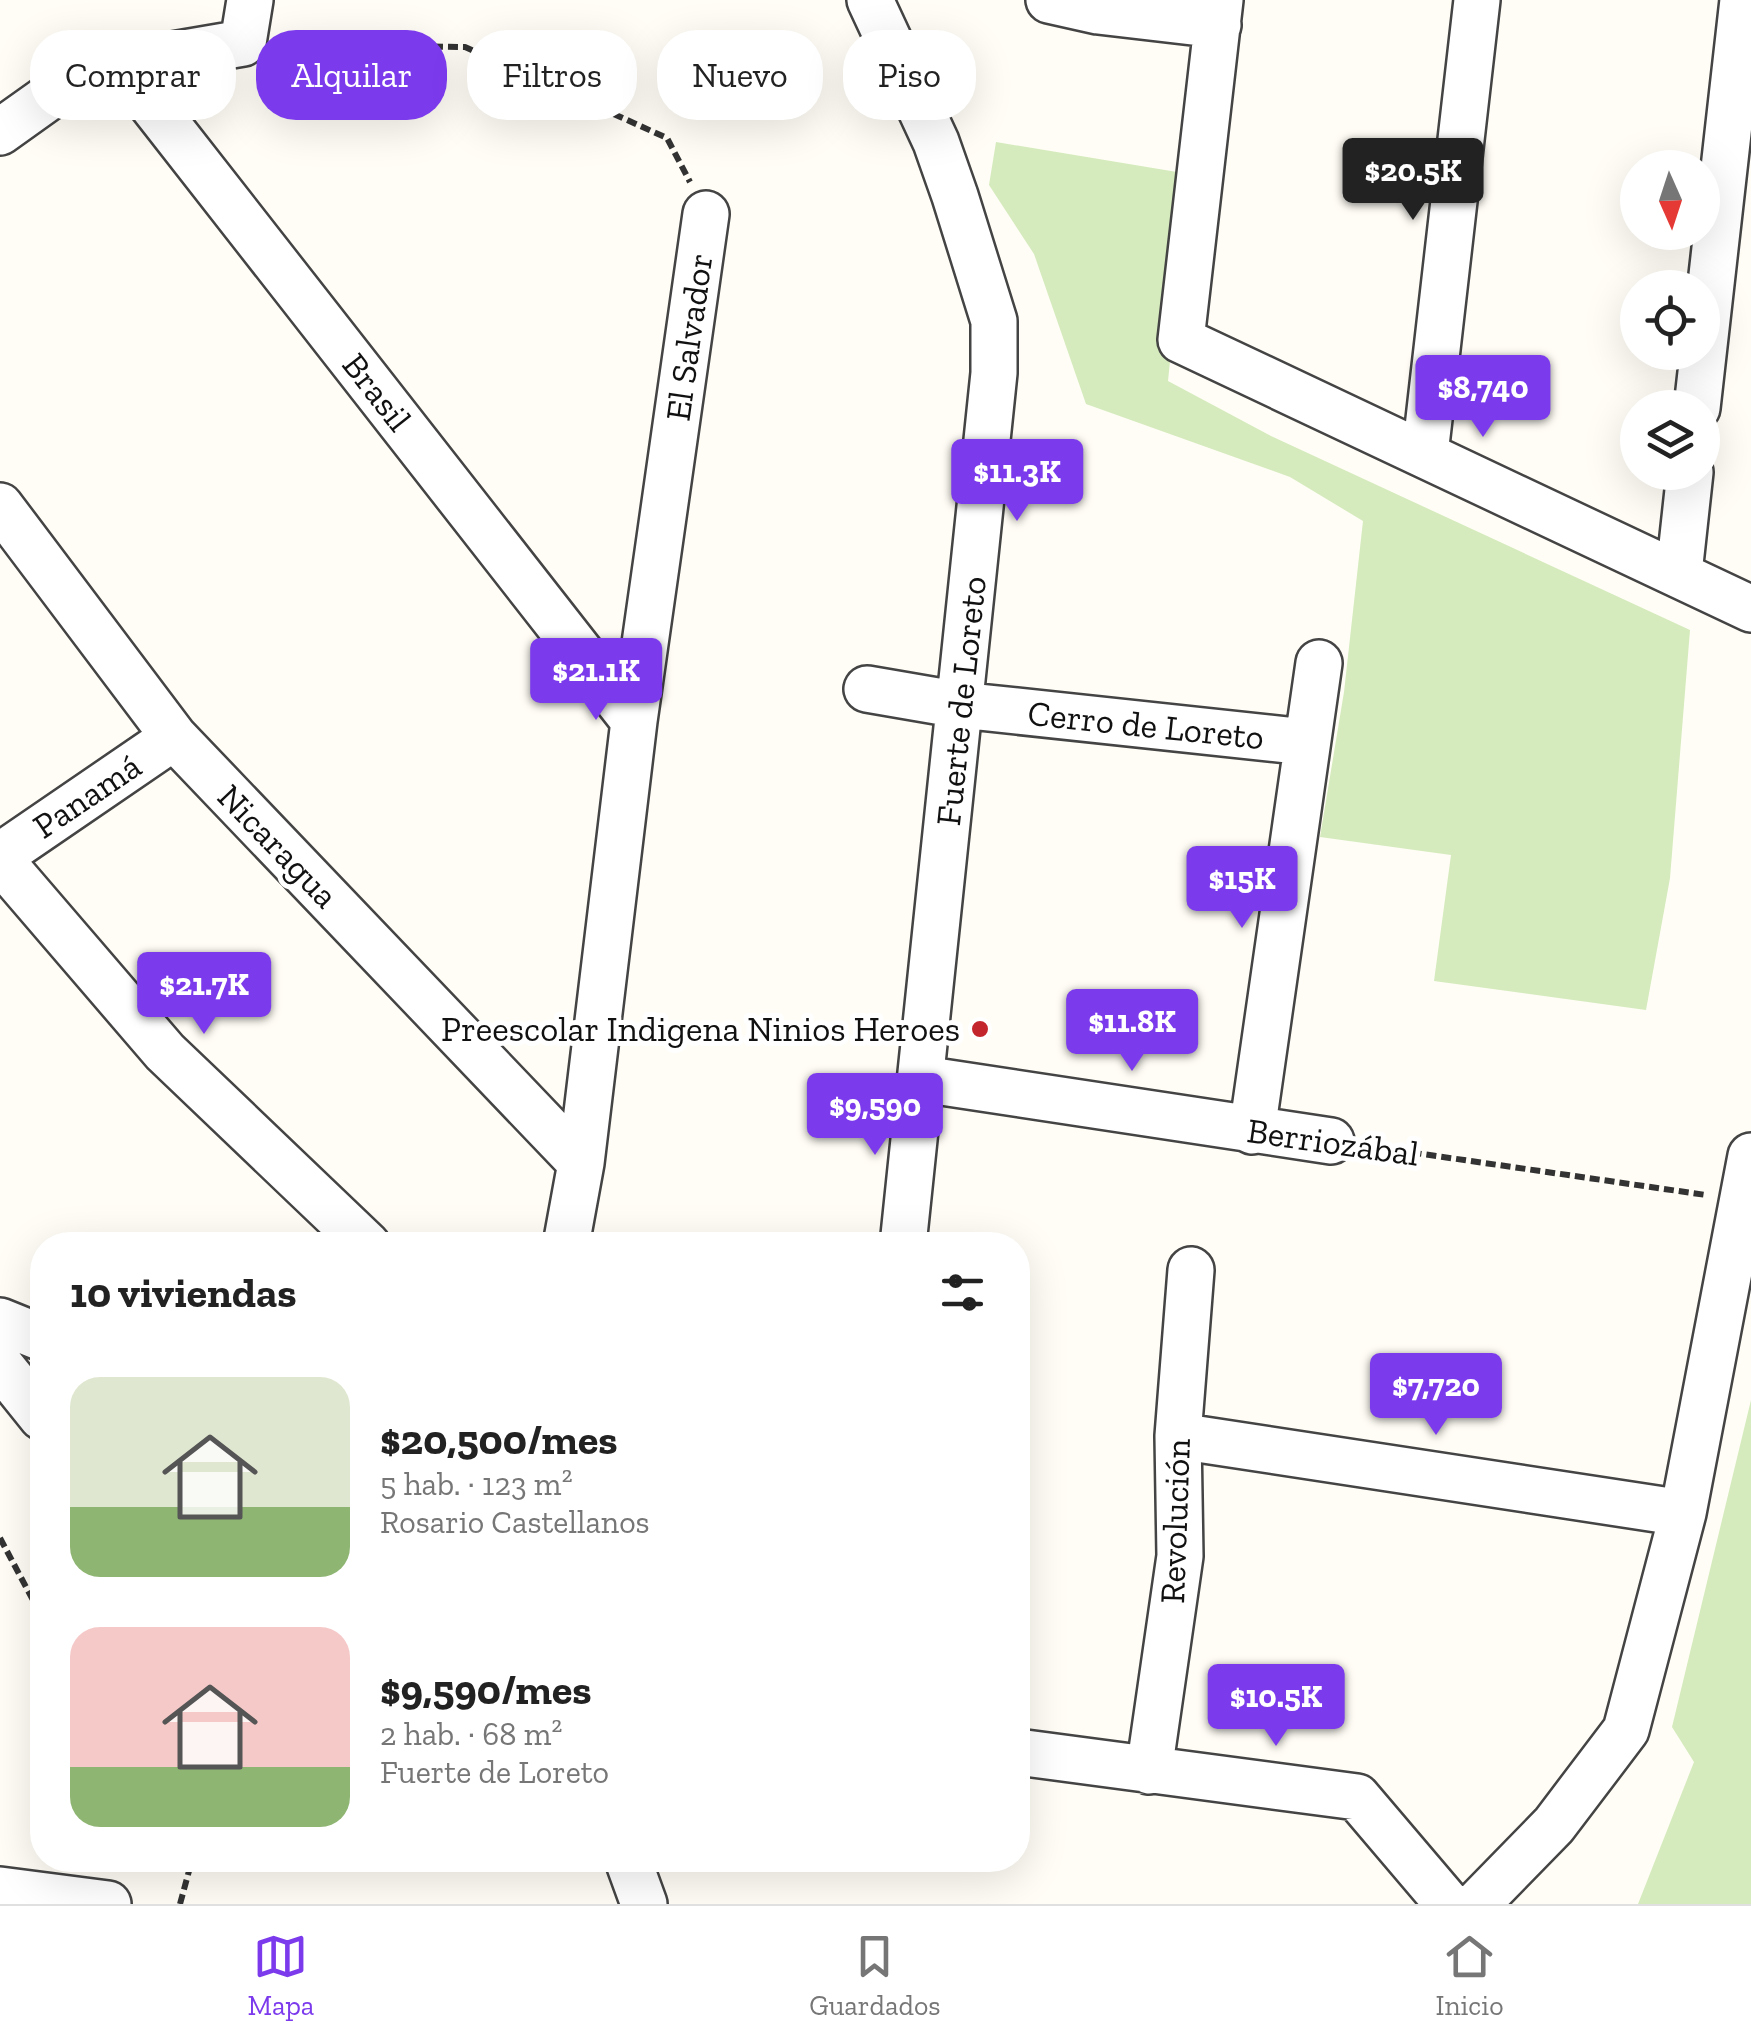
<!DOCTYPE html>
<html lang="es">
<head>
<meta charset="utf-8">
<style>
  :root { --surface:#fff; --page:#f6f6f6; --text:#222; --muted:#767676; --line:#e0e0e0; --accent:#7c3aed }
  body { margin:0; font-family:"Zilla Slab",serif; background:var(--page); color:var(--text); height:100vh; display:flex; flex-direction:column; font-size:38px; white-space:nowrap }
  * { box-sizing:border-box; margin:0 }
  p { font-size:32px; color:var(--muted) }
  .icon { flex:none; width:55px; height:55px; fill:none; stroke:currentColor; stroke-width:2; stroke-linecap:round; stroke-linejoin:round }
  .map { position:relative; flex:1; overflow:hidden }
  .side { position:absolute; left:30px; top:1232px; width:1000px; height:640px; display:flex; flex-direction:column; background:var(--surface); border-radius:40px; box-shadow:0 10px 40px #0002 }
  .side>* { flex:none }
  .top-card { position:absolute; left:30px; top:30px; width:1000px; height:90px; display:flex; gap:20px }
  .needle { width:65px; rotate:177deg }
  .tools { position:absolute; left:1620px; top:150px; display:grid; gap:20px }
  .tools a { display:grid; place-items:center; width:100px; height:100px; border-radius:50%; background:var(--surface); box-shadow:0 10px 40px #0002; font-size:50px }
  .price { position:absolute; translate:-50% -85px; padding:0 22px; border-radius:10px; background:var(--accent); color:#fff; font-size:32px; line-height:65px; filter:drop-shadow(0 2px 5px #0008) }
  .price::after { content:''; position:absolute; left:50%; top:60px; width:30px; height:22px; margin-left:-15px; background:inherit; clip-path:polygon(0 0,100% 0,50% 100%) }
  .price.on { background:#222; color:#fff }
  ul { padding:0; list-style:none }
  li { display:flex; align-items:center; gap:30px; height:250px; padding:0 40px }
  li span { display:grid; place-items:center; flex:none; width:280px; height:200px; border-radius:30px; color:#555 }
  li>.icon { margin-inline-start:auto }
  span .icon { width:120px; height:120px; fill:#fffc; stroke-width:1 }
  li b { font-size:42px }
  h2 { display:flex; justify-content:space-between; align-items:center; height:120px; padding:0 40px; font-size:42px }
  .chip { padding:0 35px; border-radius:40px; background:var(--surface); box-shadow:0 10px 40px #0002; font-size:35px; line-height:90px }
  .chip.on { background:var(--accent); color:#fff }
  .dock { display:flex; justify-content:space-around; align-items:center; height:140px; border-top:2px solid var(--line); background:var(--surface); font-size:28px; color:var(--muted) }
  .dock a { display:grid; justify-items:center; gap:5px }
  .dock .on { color:var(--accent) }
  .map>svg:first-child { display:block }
</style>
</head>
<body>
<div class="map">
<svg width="1751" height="1904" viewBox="0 0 1751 1904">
  <rect width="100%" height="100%" fill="#fffdf5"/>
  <!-- green -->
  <path fill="#d5ebbd" d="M996,142L1189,174L1168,381L1271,436L1690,630L1670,878L1646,1010L1434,981L1451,855L1320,837L1344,692L1363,521L1290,477L1086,404L1034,254L989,185Z
    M1751,1400V1904H1638L1694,1762L1672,1727Z"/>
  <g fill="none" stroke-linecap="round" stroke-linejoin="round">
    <!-- minor casing -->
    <g stroke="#444" stroke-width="50">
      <path id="minor" d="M870,0L936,142L955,196L994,321V373L903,1245
        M1049,0L1098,11L1218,25
        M1220,0L1181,340L1751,609
        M120,64L634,721
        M0,132L56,92L120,64L243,43L250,0
        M1697,408L1743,0
        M1425,454L1477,0
        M0,506L174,737L581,1163
        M1679,573L1690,472
        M867,689L960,705L1306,742
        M0,856L174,737
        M0,860L165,1052L367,1245
        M922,1079L1331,1141
        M1252,1131L1319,663
        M566,1245L581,1163L634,721L706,214
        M0,1321L42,1338
        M0,1365L42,1417
        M1178,1436L1683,1513
        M1018,1752L1357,1797L1448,1904
        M1149,1771L1180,1556L1178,1436L1191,1270
        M628,1860L644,1904
        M0,1890L108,1904
        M1477,1904L1554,1825L1626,1730L1683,1513L1751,1156"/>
    </g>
    <!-- path -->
    <path stroke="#333" stroke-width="6" stroke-dasharray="10 5" stroke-linecap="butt" d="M283,44L465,47L667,138L690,182
      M1367,1146L1706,1195
      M0,1538L42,1617
      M180,1904L192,1860"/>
    <!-- minor -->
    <use href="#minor" stroke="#fff" stroke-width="45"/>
  </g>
  <!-- markers -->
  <circle fill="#c4262e" stroke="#fff" stroke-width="4" cx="980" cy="1029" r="10"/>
  <g text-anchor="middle" stroke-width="10" stroke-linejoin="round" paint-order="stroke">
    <!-- street labels -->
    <g font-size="35" fill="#111" stroke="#fff">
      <text transform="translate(689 337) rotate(-82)" y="12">El Salvador</text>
      <text transform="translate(377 392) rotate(52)" y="12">Brasil</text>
      <text transform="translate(961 701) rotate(-84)" y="12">Fuerte de Loreto</text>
      <text transform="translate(1146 725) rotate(6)" y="12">Cerro de Loreto</text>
      <text transform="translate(87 796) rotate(-34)" y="12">Panamá</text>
      <text transform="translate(278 846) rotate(46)" y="12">Nicaragua</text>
      <text transform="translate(1333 1142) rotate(8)" y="12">Berriozábal</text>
      <text transform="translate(1175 1521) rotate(-88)" y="12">Revolución</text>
    </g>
    <!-- poi labels -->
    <g font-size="35" fill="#111" stroke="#fff" text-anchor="end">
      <text x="960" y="1041">Preescolar Indigena Ninios Heroes</text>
    </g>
  </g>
</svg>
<div class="tools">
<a><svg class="needle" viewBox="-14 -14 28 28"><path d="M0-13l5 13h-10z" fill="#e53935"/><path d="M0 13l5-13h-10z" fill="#767676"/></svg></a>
<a><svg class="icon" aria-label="locate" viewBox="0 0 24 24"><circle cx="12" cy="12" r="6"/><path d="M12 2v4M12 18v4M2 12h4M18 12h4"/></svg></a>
<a><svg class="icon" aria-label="layers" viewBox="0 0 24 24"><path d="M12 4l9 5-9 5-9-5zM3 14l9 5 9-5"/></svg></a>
</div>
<b class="price on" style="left:1413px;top:223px">$20.5K</b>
<b class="price" style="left:1483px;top:440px">$8,740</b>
<b class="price" style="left:1017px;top:524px">$11.3K</b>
<b class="price" style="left:596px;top:723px">$21.1K</b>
<b class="price" style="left:1242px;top:931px">$15K</b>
<b class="price" style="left:204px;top:1037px">$21.7K</b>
<b class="price" style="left:1132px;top:1074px">$11.8K</b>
<b class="price" style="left:875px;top:1158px">$9,590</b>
<b class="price" style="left:1436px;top:1438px">$7,720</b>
<b class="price" style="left:1276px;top:1749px">$10.5K</b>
<div class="top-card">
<a class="chip">Comprar</a>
<a class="chip on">Alquilar</a>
<a class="chip">Filtros</a>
<a class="chip">Nuevo</a>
<a class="chip">Piso</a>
</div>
<section class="side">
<h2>10 viviendas<svg class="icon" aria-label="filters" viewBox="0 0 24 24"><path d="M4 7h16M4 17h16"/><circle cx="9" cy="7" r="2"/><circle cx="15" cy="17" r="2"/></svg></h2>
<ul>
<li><span style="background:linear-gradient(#dfe7d0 65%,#8fb573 0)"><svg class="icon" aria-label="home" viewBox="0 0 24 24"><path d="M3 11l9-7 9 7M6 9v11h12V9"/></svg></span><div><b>$20,500/mes</b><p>5 hab. · 123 m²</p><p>Rosario Castellanos</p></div></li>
<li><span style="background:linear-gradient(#f6c9c9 70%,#8fb573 0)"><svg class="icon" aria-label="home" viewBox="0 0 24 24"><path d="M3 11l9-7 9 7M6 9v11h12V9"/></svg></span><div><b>$9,590/mes</b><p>2 hab. · 68 m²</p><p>Fuerte de Loreto</p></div></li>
</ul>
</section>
</div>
<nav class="dock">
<a class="on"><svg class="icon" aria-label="map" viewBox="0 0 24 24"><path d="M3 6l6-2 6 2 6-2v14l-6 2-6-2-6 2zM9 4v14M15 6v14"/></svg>Mapa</a>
<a><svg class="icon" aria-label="saved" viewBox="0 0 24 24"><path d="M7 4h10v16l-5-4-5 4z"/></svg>Guardados</a>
<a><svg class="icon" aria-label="home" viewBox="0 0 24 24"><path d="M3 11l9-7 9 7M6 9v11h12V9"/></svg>Inicio</a>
</nav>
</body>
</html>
